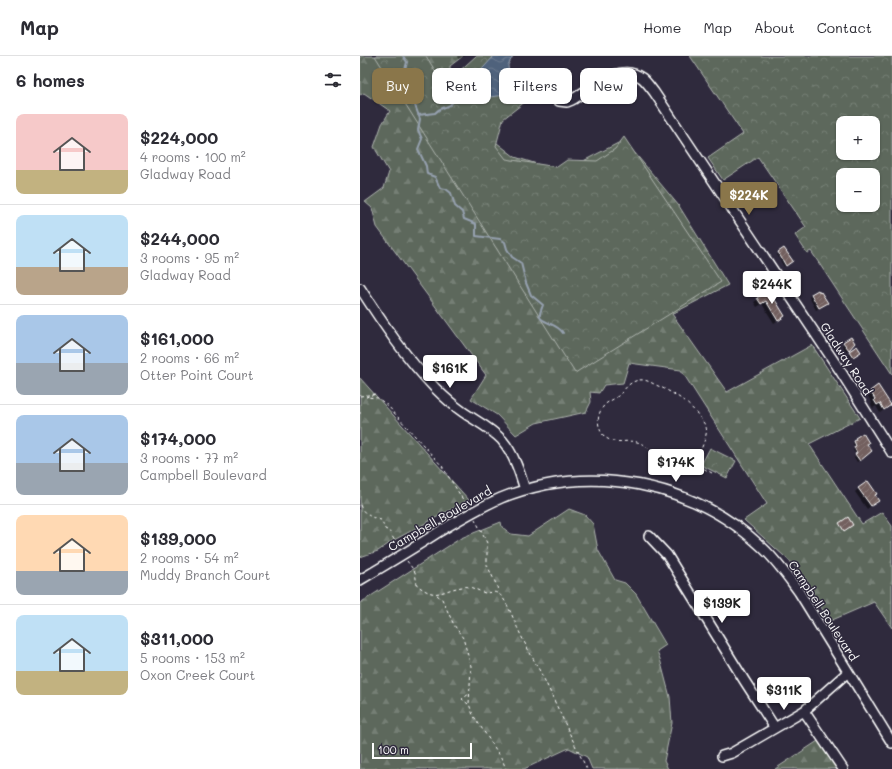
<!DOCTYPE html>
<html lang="en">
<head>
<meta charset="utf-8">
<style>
  :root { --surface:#fff; --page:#f7f7f7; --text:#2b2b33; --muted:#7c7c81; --line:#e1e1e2; --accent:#8a764a }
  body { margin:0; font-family:Mali,sans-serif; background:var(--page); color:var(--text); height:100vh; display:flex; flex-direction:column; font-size:15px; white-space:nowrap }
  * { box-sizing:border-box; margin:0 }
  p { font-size:13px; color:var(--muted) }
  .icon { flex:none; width:22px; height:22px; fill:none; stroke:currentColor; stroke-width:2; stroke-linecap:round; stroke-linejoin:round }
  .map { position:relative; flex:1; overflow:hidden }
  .details { display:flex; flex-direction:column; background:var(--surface); width:360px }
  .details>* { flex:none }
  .hud { position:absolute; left:12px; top:12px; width:380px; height:36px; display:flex; gap:8px }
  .buttons { position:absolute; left:476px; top:60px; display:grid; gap:8px }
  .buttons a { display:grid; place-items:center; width:44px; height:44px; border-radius:8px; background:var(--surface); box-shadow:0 1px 3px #0004; font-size:20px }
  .scale { position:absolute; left:12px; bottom:10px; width:100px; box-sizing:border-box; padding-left:4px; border:2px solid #fff; border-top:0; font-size:11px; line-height:14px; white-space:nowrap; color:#fff; -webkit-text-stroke:3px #2f2a3d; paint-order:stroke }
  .price { position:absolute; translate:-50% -34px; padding:0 9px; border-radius:4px; background:#fff; color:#222; font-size:13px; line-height:26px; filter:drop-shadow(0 1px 2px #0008) }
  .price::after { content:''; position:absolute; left:50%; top:24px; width:12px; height:9px; margin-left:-6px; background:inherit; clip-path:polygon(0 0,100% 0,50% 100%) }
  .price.current { background:var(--accent); color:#fff }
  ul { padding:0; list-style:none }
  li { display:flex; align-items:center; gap:12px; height:100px; padding:0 16px }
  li+li { border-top:1px solid var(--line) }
  li span { display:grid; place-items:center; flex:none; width:112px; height:80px; border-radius:8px; color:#555 }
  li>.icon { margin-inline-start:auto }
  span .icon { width:48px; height:48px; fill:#fffc; stroke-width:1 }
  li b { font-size:17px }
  h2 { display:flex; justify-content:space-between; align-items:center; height:48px; padding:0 16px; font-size:17px }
  .pill { padding:0 14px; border-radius:8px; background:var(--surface); box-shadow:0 1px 3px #0004; font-size:14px; line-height:36px }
  .pill.current { background:var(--accent); color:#fff }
  header { display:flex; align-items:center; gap:24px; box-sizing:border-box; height:56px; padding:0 20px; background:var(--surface); border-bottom:1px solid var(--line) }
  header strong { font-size:19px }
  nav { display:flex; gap:22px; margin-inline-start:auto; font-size:14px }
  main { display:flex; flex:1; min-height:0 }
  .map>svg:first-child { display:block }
</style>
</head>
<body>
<header>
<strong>Map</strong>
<nav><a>Home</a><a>Map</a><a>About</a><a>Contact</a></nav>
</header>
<main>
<section class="details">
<h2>6 homes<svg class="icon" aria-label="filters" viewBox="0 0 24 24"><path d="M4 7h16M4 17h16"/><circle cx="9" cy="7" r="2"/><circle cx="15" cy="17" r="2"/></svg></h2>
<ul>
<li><span style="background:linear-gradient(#f6c9c9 70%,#c2b280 0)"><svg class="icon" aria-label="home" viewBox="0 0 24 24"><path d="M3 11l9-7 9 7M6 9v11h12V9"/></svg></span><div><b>$224,000</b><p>4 rooms · 100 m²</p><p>Gladway Road</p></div></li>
<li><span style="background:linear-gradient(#bfe0f5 65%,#b9a48a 0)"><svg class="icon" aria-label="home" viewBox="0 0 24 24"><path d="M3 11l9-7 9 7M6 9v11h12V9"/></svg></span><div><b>$244,000</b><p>3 rooms · 95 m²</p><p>Gladway Road</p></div></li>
<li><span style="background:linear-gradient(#a9c7e8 60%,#9aa5b1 0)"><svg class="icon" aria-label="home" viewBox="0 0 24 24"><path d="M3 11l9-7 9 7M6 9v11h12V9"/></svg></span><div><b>$161,000</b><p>2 rooms · 66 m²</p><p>Otter Point Court</p></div></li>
<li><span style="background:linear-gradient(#a9c7e8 60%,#9aa5b1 0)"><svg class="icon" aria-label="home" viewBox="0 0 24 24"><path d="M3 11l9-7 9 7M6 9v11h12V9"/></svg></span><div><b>$174,000</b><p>3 rooms · 77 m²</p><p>Campbell Boulevard</p></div></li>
<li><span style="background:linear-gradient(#ffd9b3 70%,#9aa5b1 0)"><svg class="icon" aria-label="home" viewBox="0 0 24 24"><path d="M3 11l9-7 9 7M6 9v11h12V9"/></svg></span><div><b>$139,000</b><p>2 rooms · 54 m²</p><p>Muddy Branch Court</p></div></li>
<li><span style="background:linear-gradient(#bfe0f5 70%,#c2b280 0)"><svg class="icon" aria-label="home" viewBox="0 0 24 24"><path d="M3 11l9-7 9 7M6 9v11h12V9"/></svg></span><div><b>$311,000</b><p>5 rooms · 153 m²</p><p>Oxon Creek Court</p></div></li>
</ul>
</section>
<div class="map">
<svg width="532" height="713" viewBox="0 0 532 713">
  <defs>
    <pattern id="forest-firs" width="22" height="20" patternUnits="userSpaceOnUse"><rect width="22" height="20" fill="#5d685c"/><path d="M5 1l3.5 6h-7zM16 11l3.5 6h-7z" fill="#757f74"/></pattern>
    <pattern id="park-crowns" width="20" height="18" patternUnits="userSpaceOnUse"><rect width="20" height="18" fill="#5d685c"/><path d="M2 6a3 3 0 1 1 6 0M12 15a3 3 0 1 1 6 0" fill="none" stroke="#757f74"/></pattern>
    <pattern id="water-waves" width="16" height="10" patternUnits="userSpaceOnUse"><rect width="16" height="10" fill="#50627b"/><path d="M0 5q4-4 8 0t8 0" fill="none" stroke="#6a7a8f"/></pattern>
    <pattern id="building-hatch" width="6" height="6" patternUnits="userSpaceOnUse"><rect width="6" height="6" fill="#73605f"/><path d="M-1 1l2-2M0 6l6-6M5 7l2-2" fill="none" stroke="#887877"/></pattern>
  </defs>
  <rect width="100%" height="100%" fill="#2f2a3d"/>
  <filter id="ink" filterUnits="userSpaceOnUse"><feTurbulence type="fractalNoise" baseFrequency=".025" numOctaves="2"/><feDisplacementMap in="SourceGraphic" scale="8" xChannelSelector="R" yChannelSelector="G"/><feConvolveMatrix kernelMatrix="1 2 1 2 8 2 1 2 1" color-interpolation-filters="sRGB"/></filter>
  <g filter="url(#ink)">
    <!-- forest -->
    <path fill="url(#forest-firs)" stroke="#aeb4ae" d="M0,0H103L90,10L91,51L155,101L202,116L264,84L319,150L368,229L312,258L367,336L452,289L500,362L449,388L502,468L522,456L532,470V572L514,546L470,565L434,509L384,464L407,448L321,314L269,307L263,327L244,329L239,337L230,336L231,346L226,356L176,367L156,379L137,359L111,343L126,319L17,171L12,152L5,146L24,132L29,116L14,91L22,68L30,55L4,37L0,39Z
      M0,322L109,444L34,484L18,495L0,501Z
      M209,453L225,459L233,468L238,494L255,524L265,527L276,538L306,589L297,595L300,603L310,641L312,667L304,705L308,713H232L227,701L209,692L164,713H0V547L101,482L141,466L142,471L151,478L168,480Z
      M458,685L477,713H415Z"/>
    <!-- park -->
    <path fill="url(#park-crowns)" stroke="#aeb4ae" fill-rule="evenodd" d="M15,0H66L84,29L116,0H153L143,7L164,38L176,41L181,48L166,45L143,63L136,90L146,103L197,111L207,104L237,105L255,93L264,81L361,226L215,317Z
      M330,0H532V318L451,195L447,197L435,179L446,171L398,101L363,124L348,102L383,78ZM483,67H513V97H483ZM483,119H513V149H483Z
      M350,392L376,405L367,422L341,409Z"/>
    <!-- water -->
    <path fill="url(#water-waves)" stroke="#96a1b0" d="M134,0H153L148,9L149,18L157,38L156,40L153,43L147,39L129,41L117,35L114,31V22Z"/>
    <!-- shadow -->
    <path fill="#0007" d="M97,0H105L98,3Z
      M419,197L432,205L424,211L417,199Z
      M408,236L420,263L414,267L402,248L397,251L394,246Z
      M452,239L464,249L456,254L449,241Z
      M484,287H494L486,296L482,289Z
      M490,296L497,298L491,302L488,298Z
      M511,335L529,349L520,357L516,350L513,352L511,348L512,347L507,339Z
      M496,382L506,388L509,397L497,406L494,401L496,399L493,394L495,392L493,388Z
      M499,432L514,440L517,445L507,453L495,436Z"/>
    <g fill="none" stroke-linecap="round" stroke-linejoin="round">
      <!-- stream -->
      <path stroke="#96a1b0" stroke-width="2" d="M43,0L47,6L45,14L53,44L60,63L58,74L62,83L58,93L66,110L67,118L75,121L80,132L86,133L91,137L95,150L102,156L104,163L116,168V180L140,183L145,186L147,193L152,201L161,207L166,227L171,239L183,249C182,252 179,257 180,261C181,266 198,268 203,277
        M58,59L75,57C82,50 83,53 90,49C94,45 97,40 103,37"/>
    </g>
    <!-- building -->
    <path fill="url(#building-hatch)" stroke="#fff" d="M424,192L433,205L426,210L418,196Z
      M409,234L425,260L418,265L406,245L401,248L397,242Z
      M458,234L460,237L461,236L468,247L459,252L451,238Z
      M491,281L495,287L489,294L483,286Z
      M497,290L501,296L493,301L489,295Z
      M518,329L531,349L524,354L520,347L517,349L514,344L515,343L510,335Z
      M503,377L509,387L507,388L512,395L500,405L495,398L497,397L494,391L496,390L494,385L496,384L495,382Z
      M508,425L517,438L515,439L519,445L511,450L498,432Z
      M488,461L493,469L484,475L479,467Z"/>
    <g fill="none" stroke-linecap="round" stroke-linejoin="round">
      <!-- minor casing -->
      <g stroke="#fff" stroke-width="12">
        <path id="minor" d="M199,45L207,46L212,44C230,33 260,5 282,22C286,25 290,31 294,36L481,316L532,397
          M0,232C23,268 46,302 75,332C84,341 93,349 103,356C116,365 131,372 142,384C154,398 160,417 165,434
          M289,480L307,499L384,624L415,672
          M0,524C27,508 54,492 80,475C100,463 120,451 141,442C231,406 333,426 403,492C417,505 428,521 439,536L532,687
          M444,655L483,713
          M362,700L372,697L444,655L488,616"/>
      </g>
      <!-- path -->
      <path stroke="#fff" stroke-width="1" stroke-dasharray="3 3" stroke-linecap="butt" d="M0,340L16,338L6,341L18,342L28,350L82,410L107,450
        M0,356V358
        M335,408C338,399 349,379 346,371C345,368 342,365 341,363C329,346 314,337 296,329C290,326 285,323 279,324C268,326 265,334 258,340C253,344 246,346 243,351C236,359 237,374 245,381C255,390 269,382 280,387C292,392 308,413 320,412C325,412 330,409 335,408L352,417
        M0,449C3,458 12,462 21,464L25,473L29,475L39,492
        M115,463L127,487V509L137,530L138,536
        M47,505L55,516L57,529C77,545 81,534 102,531C111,529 117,535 125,537C129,537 133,535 137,537C145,539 154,565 158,573C166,591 176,607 185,625C199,654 212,684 227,713
        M77,539L82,543L94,569L103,582L111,610L109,648L113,659L142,703L146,713
        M108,648L102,643L109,638"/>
      <!-- minor -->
      <use href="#minor" stroke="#2f2a3d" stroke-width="9"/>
    </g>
  </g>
  <g text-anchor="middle" stroke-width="3" stroke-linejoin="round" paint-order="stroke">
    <!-- street labels -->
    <g font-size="12" fill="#fff" stroke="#2f2a3d">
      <text transform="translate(486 303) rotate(57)" y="4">Gladway Road</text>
      <text transform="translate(80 463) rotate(-30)" y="4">Campbell Boulevard</text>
      <text transform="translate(463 555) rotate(57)" y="4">Campbell Boulevard</text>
    </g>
  </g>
</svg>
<div class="buttons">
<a>+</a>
<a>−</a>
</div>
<div class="scale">100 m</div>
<b class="price current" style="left:389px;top:160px">$224K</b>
<b class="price" style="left:412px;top:249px">$244K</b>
<b class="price" style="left:90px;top:333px">$161K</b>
<b class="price" style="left:316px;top:427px">$174K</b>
<b class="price" style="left:362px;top:568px">$139K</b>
<b class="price" style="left:424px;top:655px">$311K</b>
<div class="hud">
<a class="pill current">Buy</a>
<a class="pill">Rent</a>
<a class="pill">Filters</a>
<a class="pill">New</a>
</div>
</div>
</main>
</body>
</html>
